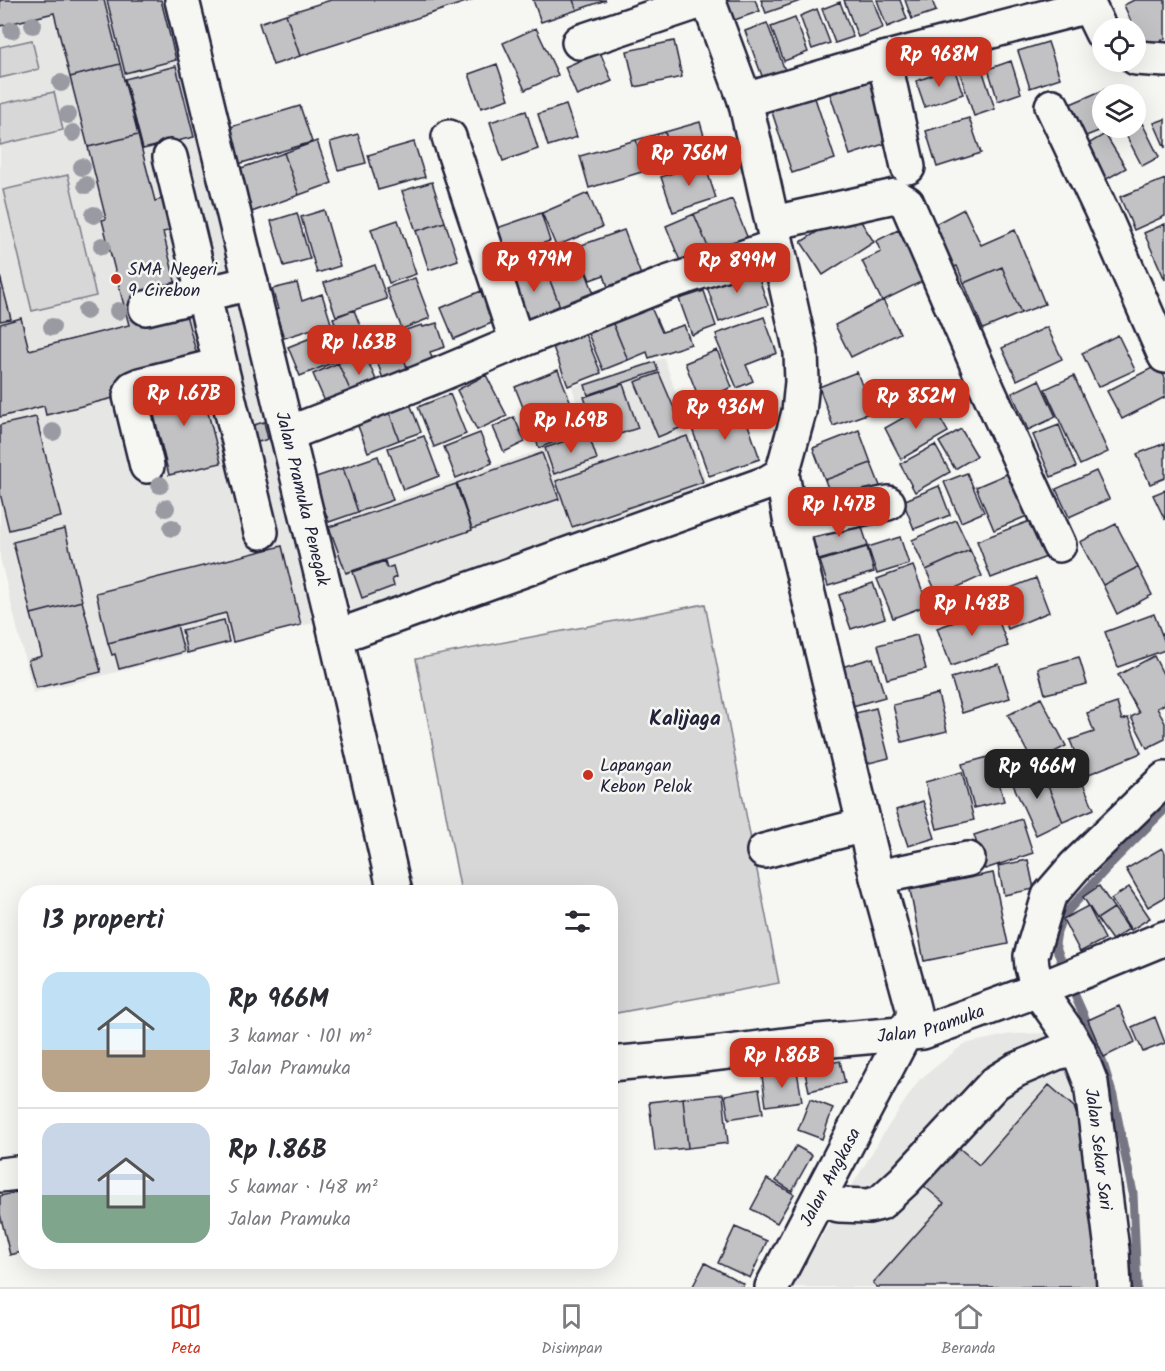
<!DOCTYPE html>
<html lang="id">
<head>
<meta charset="utf-8">
<style>
  :root { --surface:#fff; --page:#f7f7f7; --text:#2b2b33; --muted:#7c7c81; --line:#e1e1e2; --accent:#c8321e }
  body { margin:0; font-family:Kalam,sans-serif; background:var(--page); color:var(--text); height:100vh; display:flex; flex-direction:column; font-size:22px; white-space:nowrap }
  * { box-sizing:border-box; margin:0 }
  p { font-size:20px; color:var(--muted) }
  .icon { flex:none; width:33px; height:33px; fill:none; stroke:currentColor; stroke-width:2; stroke-linecap:round; stroke-linejoin:round }
  .map { position:relative; flex:1; overflow:hidden }
  .sheet { position:absolute; left:18px; top:885px; width:600px; height:384px; display:flex; flex-direction:column; background:var(--surface); border-radius:24px; box-shadow:0 6px 24px #0002 }
  .sheet>* { flex:none }
  .tools { position:absolute; left:1092px; top:18px; display:grid; gap:12px }
  .tools a { display:grid; place-items:center; width:54px; height:54px; border-radius:50%; background:var(--surface); box-shadow:0 6px 24px #0002; font-size:30px }
  .price { position:absolute; translate:-50% -51px; padding:0 14px; border-radius:12px; background:var(--accent); color:#fff; font-size:20px; line-height:39px; filter:drop-shadow(0 2px 3px #0008) }
  .price::after { content:''; position:absolute; left:50%; top:36px; width:18px; height:14px; margin-left:-9px; background:inherit; clip-path:polygon(0 0,100% 0,50% 100%) }
  .price.active { background:#222; color:#fff }
  ul { padding:0; list-style:none }
  li { display:flex; align-items:center; gap:18px; height:150px; padding:0 24px }
  li+li { border-top:2px solid var(--line) }
  li span { display:grid; place-items:center; flex:none; width:168px; height:120px; border-radius:18px; color:#555 }
  li>.icon { margin-inline-start:auto }
  span .icon { width:72px; height:72px; fill:#fffc; stroke-width:1 }
  li b { font-size:26px }
  h2 { display:flex; justify-content:space-between; align-items:center; height:72px; padding:0 24px; font-size:26px }
  .dock { display:flex; justify-content:space-around; align-items:center; height:84px; border-top:2px solid var(--line); background:var(--surface); font-size:16px; color:var(--muted) }
  .dock a { display:grid; justify-items:center; gap:3px }
  .dock .active { color:var(--accent) }
  .map>svg:first-child { display:block }
</style>
</head>
<body>
<div class="map">
<svg width="1165" height="1287" viewBox="0 0 1165 1287">
  <rect width="100%" height="100%" fill="#f6f6f2"/>
  <filter id="ink" filterUnits="userSpaceOnUse"><feTurbulence type="fractalNoise" baseFrequency=".0167" numOctaves="2"/><feDisplacementMap in="SourceGraphic" scale="12" xChannelSelector="R" yChannelSelector="G"/><feConvolveMatrix kernelMatrix="1 2 1 2 8 2 1 2 1" color-interpolation-filters="sRGB"/></filter>
  <g filter="url(#ink)">
    <!-- built -->
    <path fill="#e6e6e4" d="M0,0H165L313,623L33,693L0,558Z
      M664,358L711,496L353,618L328,524L540,450L544,447L586,433L572,387Z
      M1047,1033L1076,1072L1100,1287H791L885,1131L919,1080L964,1044L1011,1034Z"/>
    <!-- green -->
    <path fill="#d7d7d7" stroke="#7c7c89" stroke-width="1.5" d="M32,40L39,69L0,78V47Z
      M54,92L63,130L0,145V104Z
      M68,175L96,296L32,311L3,190Z
      M705,604L779,983L611,1014L610,892H461L416,659Z"/>
    <g fill="none" stroke-linecap="round" stroke-linejoin="round">
      <!-- stream -->
      <path stroke="#757583" stroke-width="9" d="M1137,1287L1133,1193L1113,1096L1099,1050L1069,982L1055,944L1057,932L1062,917L1118,856L1165,809"/>
    </g>
    <!-- building -->
    <path fill="#c2c2c4" stroke="#22223b" stroke-width="1.5" d="M0,0H104L120,64L70,77L54,13L0,26Z
      M107,0H161L176,60L125,73Z
      M331,0H472L300,56L286,14Z
      M533,0H573L577,10L541,22Z
      M573,0H606L577,10Z
      M717,0H755L760,11L726,23Z
      M761,0H803L766,13Z
      M844,0H873L883,28L858,37Z
      M877,0H900L907,19L887,27Z
      M905,0H932L936,11L912,19Z
      M1134,0H1165V39L1143,48L1136,28H1134L1124,5Z
      M840,2L853,37L835,43L822,9Z
      M817,9L830,43L812,49L800,16Z
      M286,14L300,56L273,65L259,23Z
      M795,18L808,52L784,61L771,27Z
      M767,23L786,73L764,81L745,31Z
      M536,28L558,75L525,90L503,43Z
      M674,41L682,77L635,87L627,51Z
      M1048,42L1060,78L1030,88L1018,51Z
      M600,52L612,81L577,96L565,67Z
      M1011,61L1021,93L998,101L988,69Z
      M120,64L138,135L88,147L70,77Z
      M497,64L509,99L481,108L469,74Z
      M176,66L194,137L143,149L125,79Z
      M981,66L995,109L974,116L960,73Z
      M954,68L963,94L925,107L916,81Z
      M872,80L893,141L850,155L830,94Z
      M1106,89L1109,94H1102V128H1106L1076,140L1061,108Z
      M814,95L835,159L792,173L771,109Z
      M566,105L577,137L548,146L538,114Z
      M300,106L312,142L235,165L224,129Z
      M526,111L538,149L503,161L490,122Z
      M969,118L981,153L937,167L926,131Z
      M1165,119V148L1154,123Z
      M700,122L709,153L674,163L665,132Z
      M1142,123L1159,157L1142,166L1124,131L1131,128H1136V126Z
      M665,132L674,163L645,171L636,140Z
      M358,134L366,163L338,170L330,142Z
      M1105,134L1126,168L1098,184L1078,150Z
      M138,135L155,201L168,197L176,229L163,232L178,293L185,311L198,359L125,395L46,415L44,406L0,417V324L21,318L29,350L129,325L102,220L106,219L88,147Z
      M636,140L645,171L589,188L580,156Z
      M317,141L332,183L299,195L284,153Z
      M414,142L425,177L378,190L368,155Z
      M284,153L299,195L246,214L230,172Z
      M704,162L716,198L673,212L661,177Z
      M1165,179V216L1134,230L1120,197Z
      M432,182L445,222L416,231L402,191Z
      M588,193L602,227L556,246L542,213Z
      M732,199L748,239L711,254L694,214Z
      M853,209L874,242L823,275L801,242Z
      M964,209L981,245L1015,230L1045,304L1021,313L1002,267L964,283L957,266L954,267L933,225Z
      M324,210L340,266L317,273L301,217Z
      M297,213L310,259L284,266L271,221Z
      M541,213L550,241L503,256L494,229Z
      M694,214L711,254L682,266L666,226Z
      M398,220L416,274L389,283L371,229Z
      M445,222L458,260L429,270L416,231Z
      M1165,224V280L1144,233Z
      M624,230L641,275L608,287L604,275L590,280L576,247Z
      M898,230L904,241L909,238L929,278L882,301L862,261L881,252L876,241Z
      M576,247L595,296L561,309L542,260Z
      M543,263L561,309L524,322L506,277Z
      M375,265L387,299L336,316L324,283Z
      M755,267L768,305L719,322L706,284Z
      M1002,267L1021,313L983,329L964,283Z
      M0,276L11,319L0,321Z
      M415,278L430,318L402,329L386,288Z
      M297,283L302,301L322,294L331,323L284,338L275,310L278,309L272,289Z
      M481,291L494,322L454,339L441,308Z
      M704,291L716,326L692,335L679,299Z
      M883,300L900,333L851,357L835,325Z
      M649,303L662,332L684,325L691,344L649,358L647,352L628,360L611,319Z
      M354,310L367,344L345,352L333,318Z
      M764,317L777,353L746,365L753,381L737,388L716,339H718L716,334Z
      M611,319L628,360L603,370L586,329Z
      M437,323L445,347L430,352L437,373L411,381L396,333L422,325L423,327Z
      M1047,327L1062,359L1017,380L1002,348Z
      M333,329L344,358L300,376L288,347Z
      M583,329L601,373L568,386L551,342Z
      M396,333L411,381L386,389L371,341Z
      M1118,335L1135,370L1098,387L1082,353Z
      M717,350L732,387L700,401L685,363Z
      M364,352L380,389L355,401L338,363Z
      M655,362L658,371L588,395L585,385Z
      M338,363L355,401L329,411L313,374Z
      M1158,365L1165,378V397L1122,419L1107,391Z
      M558,370L582,431L539,448L515,387Z
      M857,372L872,412L833,426L819,387Z
      M659,373L682,427L658,437L635,382Z
      M486,375L507,416L477,430L457,390Z
      M1074,376L1108,452L1080,465L1045,389Z
      M199,378L221,463L169,475L148,391Z
      M1039,380L1056,417L1028,430L1012,393Z
      M623,384L638,428L599,441L584,397Z
      M450,394L466,434L434,447L418,407Z
      M409,401L421,432L399,440L388,409Z
      M931,402L948,432L901,459L885,428Z
      M741,405L760,459L709,476L690,423Z
      M388,409L399,440L368,452L356,421Z
      M36,417L61,517L9,530L0,493V425Z
      M514,417L525,442L504,452L493,427Z
      M264,422L268,439L252,444L247,427Z
      M1059,425L1076,467L1051,477L1033,435Z
      M961,429L977,456L955,469L939,442Z
      M859,430L871,463L825,480L813,448Z
      M480,433L492,463L456,478L444,447Z
      M588,433L597,459L554,474L545,448Z
      M424,436L439,476L403,490L388,448Z
      M687,436L703,482L572,527L556,481Z
      M1165,443V478L1150,484L1137,454Z
      M935,445L950,472L915,492L900,464Z
      M542,453L559,499L472,529L457,483Z
      M378,456L393,500L358,512L343,468Z
      M871,463L882,491L835,508L825,480Z
      M343,468L358,512L329,522L313,478Z
      M1096,471L1109,499L1069,517L1056,489Z
      M967,473L984,512L961,522L944,482Z
      M1009,473L1027,516L994,530L976,487Z
      M456,484L472,530L346,573L329,527Z
      M939,486L950,515L914,529L903,501Z
      M1165,490V520L1153,495Z
      M858,515L868,546L819,560L810,529Z
      M1035,519L1049,556L991,578L977,541Z
      M956,520L970,550L926,570L912,540Z
      M1116,524L1138,567L1103,585L1080,542Z
      M65,529L82,601L31,614L13,542Z
      M900,537L909,564L877,574L868,547Z
      M282,546L301,625L233,642L226,613L108,643L96,593Z
      M867,547L874,572L828,586L820,561Z
      M970,550L982,576L938,596L926,570Z
      M385,561L387,568L393,566L396,577L392,579L394,586L362,598L353,572Z
      M913,566L928,605L893,618L877,579Z
      M1138,567L1152,595L1117,614L1103,585Z
      M1036,578L1049,612L1008,629L995,594Z
      M873,583L885,618L851,629L839,595Z
      M82,601L101,672L36,688L28,660L42,656L31,614Z
      M994,608L1008,646L951,666L937,628Z
      M1154,614L1165,643V650L1118,667L1105,632Z
      M224,620L229,642L187,653L182,630Z
      M177,625L184,652L119,669L115,654L112,655L108,643Z
      M917,635L926,669L887,679L878,645Z
      M1154,656L1165,678V704L1157,708L1165,723V739L1147,748L1131,717L1139,713L1118,675Z
      M1079,657L1087,684L1045,694L1038,668Z
      M873,658L885,697L849,707L838,668Z
      M999,664L1010,698L962,713L951,678Z
      M938,694L947,731L902,742L893,705Z
      M1041,698L1066,746L1033,763L1008,715Z
      M1117,703L1122,720L1128,718L1141,753L1084,776L1070,740L1094,732L1087,713Z
      M876,708L889,758L857,766L844,716Z
      M1069,752L1094,809L1063,822L1039,765Z
      M992,756L1004,801L974,808L962,764Z
      M1039,765L1063,822L1036,835L1010,778Z
      M962,772L974,820L937,829L925,782Z
      M923,801L935,838L908,846L896,810Z
      M1022,819L1033,853L985,869L974,835Z
      M1162,848L1165,853V897L1148,907L1126,869Z
      M1028,860L1034,889L1004,895L998,866Z
      M993,873L1008,944L924,961L910,890Z
      M1099,886L1114,908L1097,919L1083,897Z
      M1129,887L1150,918L1131,930L1111,899Z
      M1088,906L1105,939L1080,952L1063,919Z
      M1114,908L1129,929L1112,940L1097,919Z
      M1119,1006L1135,1042L1104,1057L1088,1020Z
      M1155,1017L1165,1043L1143,1052L1132,1027Z
      M840,1061L845,1083L809,1091L804,1068Z
      M797,1071L802,1101L766,1106L762,1076Z
      M1049,1085L1074,1107L1085,1139L1091,1180L1096,1287H877L873,1283L944,1203L924,1186L958,1147L979,1165Z
      M759,1089L763,1113L729,1119L725,1095Z
      M723,1094L728,1143L688,1148L683,1098Z
      M683,1098L688,1148L655,1151L649,1102Z
      M810,1099L833,1108L822,1139L798,1130Z
      M796,1146L812,1155L792,1191L776,1181Z
      M767,1179L794,1194L777,1223L751,1209Z
      M26,1190V1251L10,1255L0,1214V1196Z
      M735,1227L767,1241L750,1278L718,1263Z
      M705,1263L744,1284L742,1287H696L693,1286Z"/>
    <g fill="none" stroke-linecap="round" stroke-linejoin="round">
      <!-- minor casing -->
      <g stroke="#22223b" stroke-width="38">
        <g id="minor">
          <path id="s1" d="M182,0L329,606L395,892"/>
          <path d="M708,0L745,100L801,352L802,382L799,412L782,474L791,524L877,877L912,1004L914,1012L912,1019L904,1035L772,1287"/>
          <path d="M1086,0L1102,33"/>
          <path d="M579,42L704,0"/>
          <path d="M1136,58L1165,60"/>
          <path d="M884,59L908,167"/>
          <path d="M745,100L884,59L1088,6"/>
          <path d="M1052,106L1104,216L1165,356"/>
          <path d="M449,137L517,342"/>
          <path d="M170,157L261,532"/>
          <path d="M773,223L895,196L907,203L988,390L1059,545"/>
          <path d="M146,308L251,283"/>
          <path d="M287,434L431,378L517,342L667,283L777,246"/>
          <path d="M147,466L130,396L133,388L140,385L220,365"/>
          <path d="M791,524L888,503"/>
          <path d="M336,637L767,483L782,474"/>
          <path d="M764,851L864,825"/>
          <path d="M877,877L968,859"/>
          <path id="s2" d="M610,1064L697,1056L809,1042L923,1032L1038,990L1165,938"/>
          <path d="M0,1175L26,1172"/>
          <path d="M818,1200L839,1205L868,1206L880,1203L904,1181L995,1083L1016,1070L1056,1053L1069,1050H1078"/>
          <path d="M1114,1287L1112,1250L1091,1083L1078,1050L1069,1034L1038,990L1032,967L1031,956L1049,896L1075,866L1165,779"/>
        </g>
      </g>
      <!-- minor -->
      <use href="#minor" stroke="#f6f6f2" stroke-width="33"/>
    </g>
    <!-- trees -->
    <g fill="#9a9aa3">
      <circle cx="33" cy="25" r="9"/>
      <circle cx="12" cy="30" r="9"/>
      <circle cx="61" cy="83" r="9"/>
      <circle cx="68" cy="115" r="9"/>
      <circle cx="73" cy="133" r="9"/>
      <circle cx="82" cy="167" r="9"/>
      <circle cx="86" cy="185" r="9"/>
      <circle cx="94" cy="215" r="9"/>
      <circle cx="102" cy="246" r="9"/>
      <circle cx="86" cy="311" r="9"/>
      <circle cx="118" cy="311" r="9"/>
      <circle cx="52" cy="327" r="9"/>
      <circle cx="53" cy="432" r="9"/>
      <circle cx="160" cy="485" r="9"/>
      <circle cx="166" cy="508" r="9"/>
      <circle cx="172" cy="528" r="9"/>
    </g>
  </g>
  <!-- markers -->
  <g fill="#c8321e" stroke="#f6f6f2" stroke-width="2">
    <circle cx="116" cy="279" r="6"/>
    <circle cx="588" cy="775" r="6"/>
  </g>
  <g text-anchor="middle" stroke-width="5" stroke-linejoin="round" paint-order="stroke">
    <!-- poi labels -->
    <g font-size="18" fill="#22223b" stroke="#f6f6f2" text-anchor="start">
      <text x="128" y="275">SMA Negeri<tspan x="128" dy="21">9 Cirebon</tspan></text>
      <text x="600" y="771">Lapangan<tspan x="600" dy="21">Kebon Pelok</tspan></text>
    </g>
    <!-- street labels -->
    <g font-size="18" fill="#22223b" stroke="#f6f6f2">
      <text dy="6" stroke="none"><textPath href="#s1" startOffset="513">Jalan Pramuka Penegak</textPath></text>
      <text dy="6" stroke="none"><textPath href="#s2" startOffset="324">Jalan Pramuka</textPath></text>
      <text transform="translate(1099 1149) rotate(83)" y="6">Jalan Sekar Sari</text>
      <text transform="translate(830 1177) rotate(-62)" y="6">Jalan Angkasa</text>
    </g>
    <!-- quarter labels -->
    <g font-size="21" font-weight="bold" fill="#22223b" stroke="#f6f6f2">
      <text x="685" y="725">Kalijaga</text>
    </g>
  </g>
</svg>
<div class="tools">
<a><svg class="icon" aria-label="locate" viewBox="0 0 24 24"><circle cx="12" cy="12" r="6"/><path d="M12 2v4M12 18v4M2 12h4M18 12h4"/></svg></a>
<a><svg class="icon" aria-label="layers" viewBox="0 0 24 24"><path d="M12 4l9 5-9 5-9-5zM3 14l9 5 9-5"/></svg></a>
</div>
<b class="price" style="left:939px;top:88px">Rp 968M</b>
<b class="price" style="left:689px;top:187px">Rp 756M</b>
<b class="price" style="left:534px;top:293px">Rp 979M</b>
<b class="price" style="left:737px;top:294px">Rp 899M</b>
<b class="price" style="left:359px;top:376px">Rp 1.63B</b>
<b class="price" style="left:184px;top:427px">Rp 1.67B</b>
<b class="price" style="left:916px;top:430px">Rp 852M</b>
<b class="price" style="left:725px;top:441px">Rp 936M</b>
<b class="price" style="left:571px;top:454px">Rp 1.69B</b>
<b class="price" style="left:839px;top:538px">Rp 1.47B</b>
<b class="price" style="left:972px;top:637px">Rp 1.48B</b>
<b class="price active" style="left:1037px;top:800px">Rp 966M</b>
<b class="price" style="left:782px;top:1089px">Rp 1.86B</b>
<section class="sheet">
<h2>13 properti<svg class="icon" aria-label="filters" viewBox="0 0 24 24"><path d="M4 7h16M4 17h16"/><circle cx="9" cy="7" r="2"/><circle cx="15" cy="17" r="2"/></svg></h2>
<ul>
<li><span style="background:linear-gradient(#bfe0f5 65%,#b9a48a 0)"><svg class="icon" aria-label="home" viewBox="0 0 24 24"><path d="M3 11l9-7 9 7M6 9v11h12V9"/></svg></span><div><b>Rp 966M</b><p>3 kamar · 101 m²</p><p>Jalan Pramuka</p></div></li>
<li><span style="background:linear-gradient(#c9d6e8 60%,#7fa58c 0)"><svg class="icon" aria-label="home" viewBox="0 0 24 24"><path d="M3 11l9-7 9 7M6 9v11h12V9"/></svg></span><div><b>Rp 1.86B</b><p>5 kamar · 148 m²</p><p>Jalan Pramuka</p></div></li>
</ul>
</section>
</div>
<nav class="dock">
<a class="active"><svg class="icon" aria-label="map" viewBox="0 0 24 24"><path d="M3 6l6-2 6 2 6-2v14l-6 2-6-2-6 2zM9 4v14M15 6v14"/></svg>Peta</a>
<a><svg class="icon" aria-label="saved" viewBox="0 0 24 24"><path d="M7 4h10v16l-5-4-5 4z"/></svg>Disimpan</a>
<a><svg class="icon" aria-label="home" viewBox="0 0 24 24"><path d="M3 11l9-7 9 7M6 9v11h12V9"/></svg>Beranda</a>
</nav>
</body>
</html>
